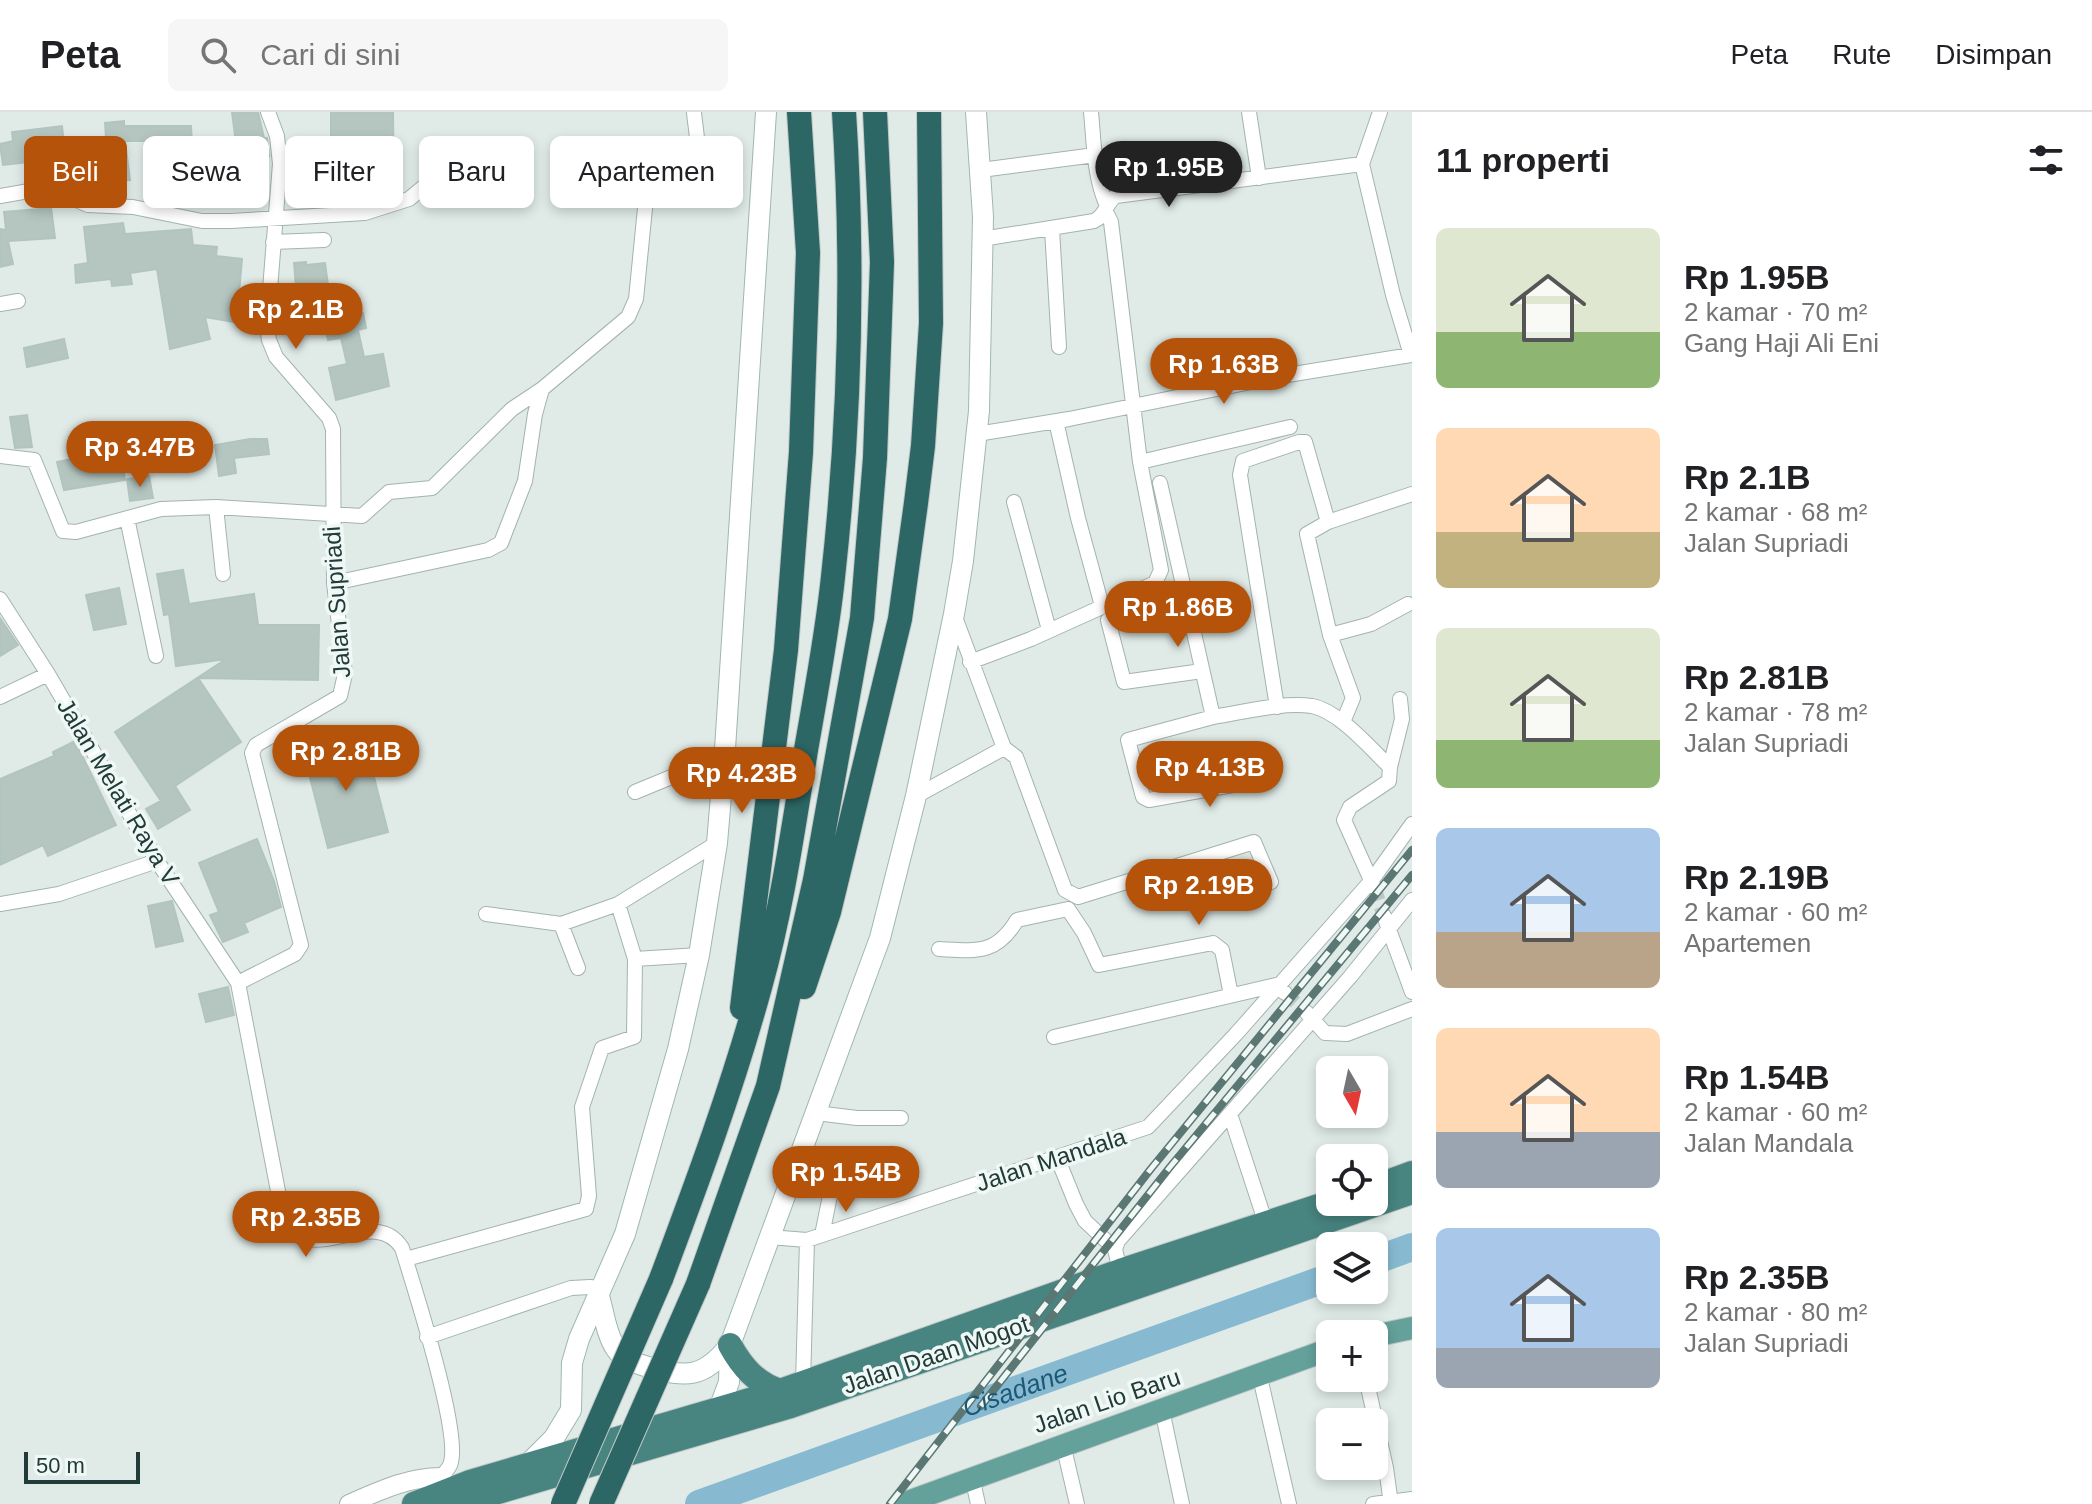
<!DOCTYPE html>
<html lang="id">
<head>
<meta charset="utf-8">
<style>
  :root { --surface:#fff; --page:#f6f6f6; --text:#202124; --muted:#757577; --line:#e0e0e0; --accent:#b45309 }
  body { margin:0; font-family:Arial,sans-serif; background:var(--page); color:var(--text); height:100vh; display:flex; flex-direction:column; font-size:30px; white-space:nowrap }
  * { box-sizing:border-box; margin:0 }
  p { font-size:26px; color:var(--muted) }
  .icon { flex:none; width:44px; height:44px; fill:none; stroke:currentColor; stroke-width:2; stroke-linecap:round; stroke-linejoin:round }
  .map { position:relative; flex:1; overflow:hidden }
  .details { display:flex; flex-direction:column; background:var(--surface); width:680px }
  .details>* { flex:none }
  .top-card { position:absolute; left:24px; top:24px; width:760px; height:72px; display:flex; gap:16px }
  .needle { width:52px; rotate:171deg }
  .fabs { position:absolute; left:1316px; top:944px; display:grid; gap:16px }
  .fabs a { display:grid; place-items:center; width:72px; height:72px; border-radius:12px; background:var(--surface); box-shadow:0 4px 12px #0003; font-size:40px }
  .scale { position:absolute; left:24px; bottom:20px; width:116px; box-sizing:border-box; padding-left:8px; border:4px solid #213b38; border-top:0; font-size:22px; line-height:28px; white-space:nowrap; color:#213b38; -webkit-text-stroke:6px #f0f8f5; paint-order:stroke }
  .price { position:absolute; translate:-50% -68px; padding:0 18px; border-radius:28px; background:var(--accent); color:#fff; font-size:26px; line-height:52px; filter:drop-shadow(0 2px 4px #0008) }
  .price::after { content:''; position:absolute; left:50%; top:48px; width:24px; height:18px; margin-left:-12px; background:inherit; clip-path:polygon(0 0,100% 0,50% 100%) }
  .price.current { background:#222; color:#fff }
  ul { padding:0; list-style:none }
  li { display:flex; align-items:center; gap:24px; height:200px; padding:0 24px }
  li span { display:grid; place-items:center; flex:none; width:224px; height:160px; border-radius:12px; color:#555 }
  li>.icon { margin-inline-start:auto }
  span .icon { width:96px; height:96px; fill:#fffc; stroke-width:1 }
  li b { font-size:34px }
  h2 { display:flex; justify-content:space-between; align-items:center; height:96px; padding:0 24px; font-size:34px }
  .tag { padding:0 28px; border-radius:12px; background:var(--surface); box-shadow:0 4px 12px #0003; font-size:28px; line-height:72px }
  .tag.current { background:var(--accent); color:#fff }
  header { display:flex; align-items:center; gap:48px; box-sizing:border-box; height:112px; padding:0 40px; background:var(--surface); border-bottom:2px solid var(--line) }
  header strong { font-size:38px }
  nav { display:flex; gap:44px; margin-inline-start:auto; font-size:28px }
  .search { width:560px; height:72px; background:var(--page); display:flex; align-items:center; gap:20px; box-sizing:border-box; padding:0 28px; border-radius:12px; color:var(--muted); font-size:30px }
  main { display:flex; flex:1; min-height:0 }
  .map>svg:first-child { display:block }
</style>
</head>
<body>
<header>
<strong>Peta</strong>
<div class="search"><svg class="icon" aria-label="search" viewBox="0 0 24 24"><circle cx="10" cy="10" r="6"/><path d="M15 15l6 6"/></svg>Cari di sini</div>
<nav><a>Peta</a><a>Rute</a><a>Disimpan</a></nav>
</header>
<main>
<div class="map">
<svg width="1412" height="1392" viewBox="0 0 1412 1392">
  <rect width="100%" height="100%" fill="#e0ebe8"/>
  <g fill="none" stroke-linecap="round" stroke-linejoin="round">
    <!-- river -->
    <g stroke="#87bad1" stroke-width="28">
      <path d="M1374,1149L1412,1135"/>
      <path id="s1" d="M699,1392L1330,1165"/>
    </g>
  </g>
  <!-- building -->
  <path fill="#b5c6c1" stroke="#b2c4c0" stroke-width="2" d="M232,0H258L264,26H267L269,44L218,48L220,62L200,64L199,54L161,59L157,29H125L130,68L104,70V56L108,55L105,11L124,9V14H191L192,32L236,31Z
    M331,0H393L394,77H369L368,58H331Z
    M62,14L66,50L47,52V48L3,53L0,32L13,29L12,20Z
    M51,96L55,126L8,129L13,152L0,155V117L6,118L4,100Z
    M123,111L125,122L191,117L193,133L217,135L216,144L242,147L238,193L250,194L249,199L258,200L257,214L205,205L210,227L170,237L157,157L130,161L132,172L112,174L111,167L76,171L75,153L88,151L84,115Z
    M306,150V153L325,151L328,173L334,172L340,206L363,201L366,216L358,218L364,245L383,242L389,274L336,288L329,256L347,252L341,226L328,228L323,205L302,209L299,192H293L291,176L296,175L294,151Z
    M64,227L68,246L27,255L24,236Z
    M27,303L32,335L15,336L10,305Z
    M103,311L108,346L121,344L125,368L64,378L57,350L86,344L82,314Z
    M250,327H267L269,342L234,346L236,361L219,364L215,333Z
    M149,364L153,386L130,389L127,367Z
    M183,458L189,492L254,482L258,513H319L318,568L198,566L241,630L175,674L190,698L158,717L146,697L161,689L115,620L226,547L176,554L169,502L164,503L157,462Z
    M119,476L126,512L94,518L86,483Z
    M0,506L18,533L0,544Z
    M364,626L388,720L328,736L304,642Z
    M75,629L116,713L48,744L43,733L0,753V667L54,644L53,640Z
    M257,727L274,769L281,795L244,811L248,820L223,830L210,803L219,800L199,751Z
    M172,789L183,829L156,835L148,794Z
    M228,875L234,903L206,910L199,882Z"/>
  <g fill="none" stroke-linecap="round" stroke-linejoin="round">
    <!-- minor-tunnel -->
    <path stroke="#bac8c5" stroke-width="14" stroke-dasharray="14 7" stroke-linecap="butt" d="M1374,775L1384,804
      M1285,881L1306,900"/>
    <!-- minor casing -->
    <g stroke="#a3b3b0" stroke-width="16">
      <path id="minor" d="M1091,0C1094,31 1094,65 1107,94
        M1249,0L1259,66
        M981,58L1095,43
        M0,84L40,77L53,78L88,93L133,95L202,109H231L365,101L409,87L426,73
        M1052,117L1059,235
        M982,127L1094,109C1107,103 1105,91 1116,84L1362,52
        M273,130L324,128
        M0,192L18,189
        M1056,309L1078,406L1102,494
        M977,322L1069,307L1275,265L1411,243L1393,183L1362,52L1380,0
        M0,344L34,348L63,419L76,420L161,397L216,395L223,462
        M1140,350L1290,315
        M1160,371L1213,605C1245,600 1281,590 1312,594C1339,599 1371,637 1390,655L1389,669L1350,695L1344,708L1374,775
        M1014,390L1049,518
        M216,395L362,404L389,380L432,376L512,297L542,277
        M127,406L156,544
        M1328,410L1412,382
        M334,471L488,438L501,431L525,369L535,302L542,277L628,205L636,187L647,76L652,69C663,66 674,68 684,65C706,57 695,18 694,0
        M0,487L48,562L157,749L238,871L283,1105C307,1161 373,1090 402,1136C414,1175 460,1317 451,1350C450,1356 445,1360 441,1365
        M955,505L1004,636
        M1108,508L1124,570L1202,559
        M1330,523L1353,586L1343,610
        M970,550L1031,527L1155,471L1161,458L1140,350L1111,110L1106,100
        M0,585L48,562
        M1277,595L1240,363L1243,349L1299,330H1305L1328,410L1307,422L1330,523L1371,512L1408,492
        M1213,605L1128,628L1143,685L1149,688L1272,666
        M1390,655L1402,607L1400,587
        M635,680L698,654L725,637
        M916,684L1004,636L1016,645L1065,778L1078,785L1254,730L1271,770
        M0,792L59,782L157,749
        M486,802L561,812L618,792
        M1384,804L1412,880
        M561,812L578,856
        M939,837C976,839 996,843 1017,808L1068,797L1084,821L1099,853L1213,831L1222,838L1231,883
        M635,847L618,792L717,731
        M238,871L295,842L301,833L252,641L256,633L340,584L345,562L334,471L333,317L329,306L276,245L269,228L267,215L280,52L277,24L268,0
        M1306,900L1325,921L1347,922L1412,897
        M1054,925L1276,873L1285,881
        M816,1001L857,1006H901
        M1230,1002L1266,1112
        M1057,1045L1076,1092L1085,1109L1115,1137
        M822,1123L832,1074
        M769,1125L807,1128L1148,1015L1236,922L1372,768L1412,712
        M406,1147L586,1097L589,1084L582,995L602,936L634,925L635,847L699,843
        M1120,1159L1115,1137L1118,1129L1350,865L1412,788
        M427,1225L571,1176L590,1175L602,1177
        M1259,1261L1289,1392
        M1366,1266L1386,1356L1391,1392
        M803,1271L807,1128
        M1162,1298L1182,1392
        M1063,1332L1077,1392
        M972,1365L978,1392
        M1373,1392L1412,1387"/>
    </g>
    <!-- tertiary casing -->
    <g stroke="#a3b3b0" stroke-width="20">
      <path id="tertiary" d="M349,1392C379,1379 408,1365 441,1365L451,1391"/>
    </g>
    <!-- secondary casing -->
    <g stroke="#9fb7b2" stroke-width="22">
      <path id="secondary" d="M599,1184C604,1201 606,1222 616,1237C624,1249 636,1251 648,1255C687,1266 704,1266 730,1233
        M719,1297L729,1270L730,1233L880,826L916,684L954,502L963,449L979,299L983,105L976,0
        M528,1352L554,1326L571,1298L572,1251L579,1227L625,1122L678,937L699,843L717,731L725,637L766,0"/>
    </g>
    <!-- primary casing -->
    <g stroke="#c1c8c7" stroke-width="24">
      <path id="primary" d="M1374,1224L1412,1216
        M902,1392L1330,1237"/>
    </g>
    <!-- trunk casing -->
    <g stroke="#c1c8c7" stroke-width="26">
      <path id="trunk" d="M1374,1075L1412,1061
        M730,1233C742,1255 756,1271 780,1279
        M414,1392L470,1370L780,1279L1120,1159L1331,1090
        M457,1392L791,1294L1412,1080"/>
    </g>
    <!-- motorway casing -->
    <g stroke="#c1c8c7" stroke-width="26">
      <path id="motorway" d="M804,875L829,800L900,507L916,391L923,334L931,211L929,0
        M742,896L786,538L801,340L808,141L799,0
        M661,1167C697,1071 733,974 760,875C782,797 793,717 806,638C816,580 827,523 833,465C850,311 854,155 844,0
        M698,1172L768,974L815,768L862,506L875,346L882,150L875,0"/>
    </g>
    <!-- minor -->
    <use href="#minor" stroke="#fff" stroke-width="14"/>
    <!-- tertiary -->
    <use href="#tertiary" stroke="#fff" stroke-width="18"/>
    <!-- secondary -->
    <use href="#secondary" stroke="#fff" stroke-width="20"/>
    <!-- primary -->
    <use href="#primary" stroke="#64a19b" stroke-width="22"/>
    <!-- trunk -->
    <use href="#trunk" stroke="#488480" stroke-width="24"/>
    <!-- motorway -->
    <use href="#motorway" stroke="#2c6765" stroke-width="24"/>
    <!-- rail casing -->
    <g stroke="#5b7774" stroke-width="8">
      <path id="rail" d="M981,1294L1170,1055L1412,763
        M890,1392L1150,1058L1412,738"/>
    </g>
    <!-- rail -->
    <use href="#rail" stroke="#f0f8f5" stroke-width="5" stroke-dasharray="15" stroke-linecap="butt"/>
    <!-- motorway-bridge casing -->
    <g stroke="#c1c8c7" stroke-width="26" stroke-linecap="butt">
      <path id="motorway-bridge" d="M563,1392L661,1167
        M601,1392L698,1172"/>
    </g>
    <!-- motorway-bridge -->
    <use href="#motorway-bridge" stroke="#2c6765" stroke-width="24"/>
  </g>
  <g text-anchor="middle" stroke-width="7" stroke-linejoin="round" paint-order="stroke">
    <!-- street labels -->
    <g font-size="24" fill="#213b38" stroke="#f0f8f5">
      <text transform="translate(337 490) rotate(-94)" y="8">Jalan Supriadi</text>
      <text transform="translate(118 680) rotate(59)" y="8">Jalan Melati Raya V</text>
      <text transform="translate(1051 1048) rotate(-18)" y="8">Jalan Mandala</text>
      <text transform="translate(936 1243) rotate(-19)" y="8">Jalan Daan Mogot</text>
      <text transform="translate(1107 1289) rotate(-19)" y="8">Jalan Lio Baru</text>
    </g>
    <!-- water labels -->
    <g font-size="26" font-style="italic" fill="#1b5977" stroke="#f0f8f5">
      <text dy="9" stroke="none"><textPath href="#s1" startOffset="336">Cisadane</textPath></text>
    </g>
  </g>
</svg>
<div class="fabs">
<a><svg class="needle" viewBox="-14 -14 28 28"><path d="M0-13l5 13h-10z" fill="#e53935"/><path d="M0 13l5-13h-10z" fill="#757577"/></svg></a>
<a><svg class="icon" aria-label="locate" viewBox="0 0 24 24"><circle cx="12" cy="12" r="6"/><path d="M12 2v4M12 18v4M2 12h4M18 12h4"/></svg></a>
<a><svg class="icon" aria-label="layers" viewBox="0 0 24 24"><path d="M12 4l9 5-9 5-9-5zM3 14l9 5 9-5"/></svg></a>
<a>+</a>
<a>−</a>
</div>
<div class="scale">50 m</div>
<b class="price current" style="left:1169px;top:97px">Rp 1.95B</b>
<b class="price" style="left:296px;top:239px">Rp 2.1B</b>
<b class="price" style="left:1224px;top:294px">Rp 1.63B</b>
<b class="price" style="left:140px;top:377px">Rp 3.47B</b>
<b class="price" style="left:1178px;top:537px">Rp 1.86B</b>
<b class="price" style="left:346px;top:681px">Rp 2.81B</b>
<b class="price" style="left:1210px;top:697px">Rp 4.13B</b>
<b class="price" style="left:742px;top:703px">Rp 4.23B</b>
<b class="price" style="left:1199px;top:815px">Rp 2.19B</b>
<b class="price" style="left:846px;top:1102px">Rp 1.54B</b>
<b class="price" style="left:306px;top:1147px">Rp 2.35B</b>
<div class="top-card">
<a class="tag current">Beli</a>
<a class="tag">Sewa</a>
<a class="tag">Filter</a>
<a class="tag">Baru</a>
<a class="tag">Apartemen</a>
</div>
</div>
<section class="details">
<h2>11 properti<svg class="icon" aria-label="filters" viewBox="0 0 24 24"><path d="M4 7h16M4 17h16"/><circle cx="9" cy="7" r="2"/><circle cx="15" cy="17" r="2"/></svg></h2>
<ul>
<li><span style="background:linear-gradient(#dfe7d0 65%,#8fb573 0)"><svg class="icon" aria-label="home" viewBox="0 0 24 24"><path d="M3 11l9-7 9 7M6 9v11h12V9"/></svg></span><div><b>Rp 1.95B</b><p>2 kamar · 70 m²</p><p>Gang Haji Ali Eni</p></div></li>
<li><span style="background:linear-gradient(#ffd9b3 65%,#c2b280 0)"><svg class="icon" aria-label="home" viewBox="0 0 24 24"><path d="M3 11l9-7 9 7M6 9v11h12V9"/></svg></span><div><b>Rp 2.1B</b><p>2 kamar · 68 m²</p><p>Jalan Supriadi</p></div></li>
<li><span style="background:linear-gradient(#dfe7d0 70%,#8fb573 0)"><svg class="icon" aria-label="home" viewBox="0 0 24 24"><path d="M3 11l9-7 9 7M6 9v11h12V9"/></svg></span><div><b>Rp 2.81B</b><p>2 kamar · 78 m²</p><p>Jalan Supriadi</p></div></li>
<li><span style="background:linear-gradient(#a9c7e8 65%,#b9a48a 0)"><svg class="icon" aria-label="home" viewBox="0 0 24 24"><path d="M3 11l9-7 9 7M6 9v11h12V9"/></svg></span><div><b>Rp 2.19B</b><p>2 kamar · 60 m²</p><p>Apartemen</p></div></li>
<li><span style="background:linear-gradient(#ffd9b3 65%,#9aa5b1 0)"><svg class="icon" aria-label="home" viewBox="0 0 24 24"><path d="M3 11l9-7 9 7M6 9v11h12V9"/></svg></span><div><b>Rp 1.54B</b><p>2 kamar · 60 m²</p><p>Jalan Mandala</p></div></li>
<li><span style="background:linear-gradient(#a9c7e8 75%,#9aa5b1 0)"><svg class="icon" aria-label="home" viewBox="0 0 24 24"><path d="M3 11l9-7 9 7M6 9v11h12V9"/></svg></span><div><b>Rp 2.35B</b><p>2 kamar · 80 m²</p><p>Jalan Supriadi</p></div></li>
</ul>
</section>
</main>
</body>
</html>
